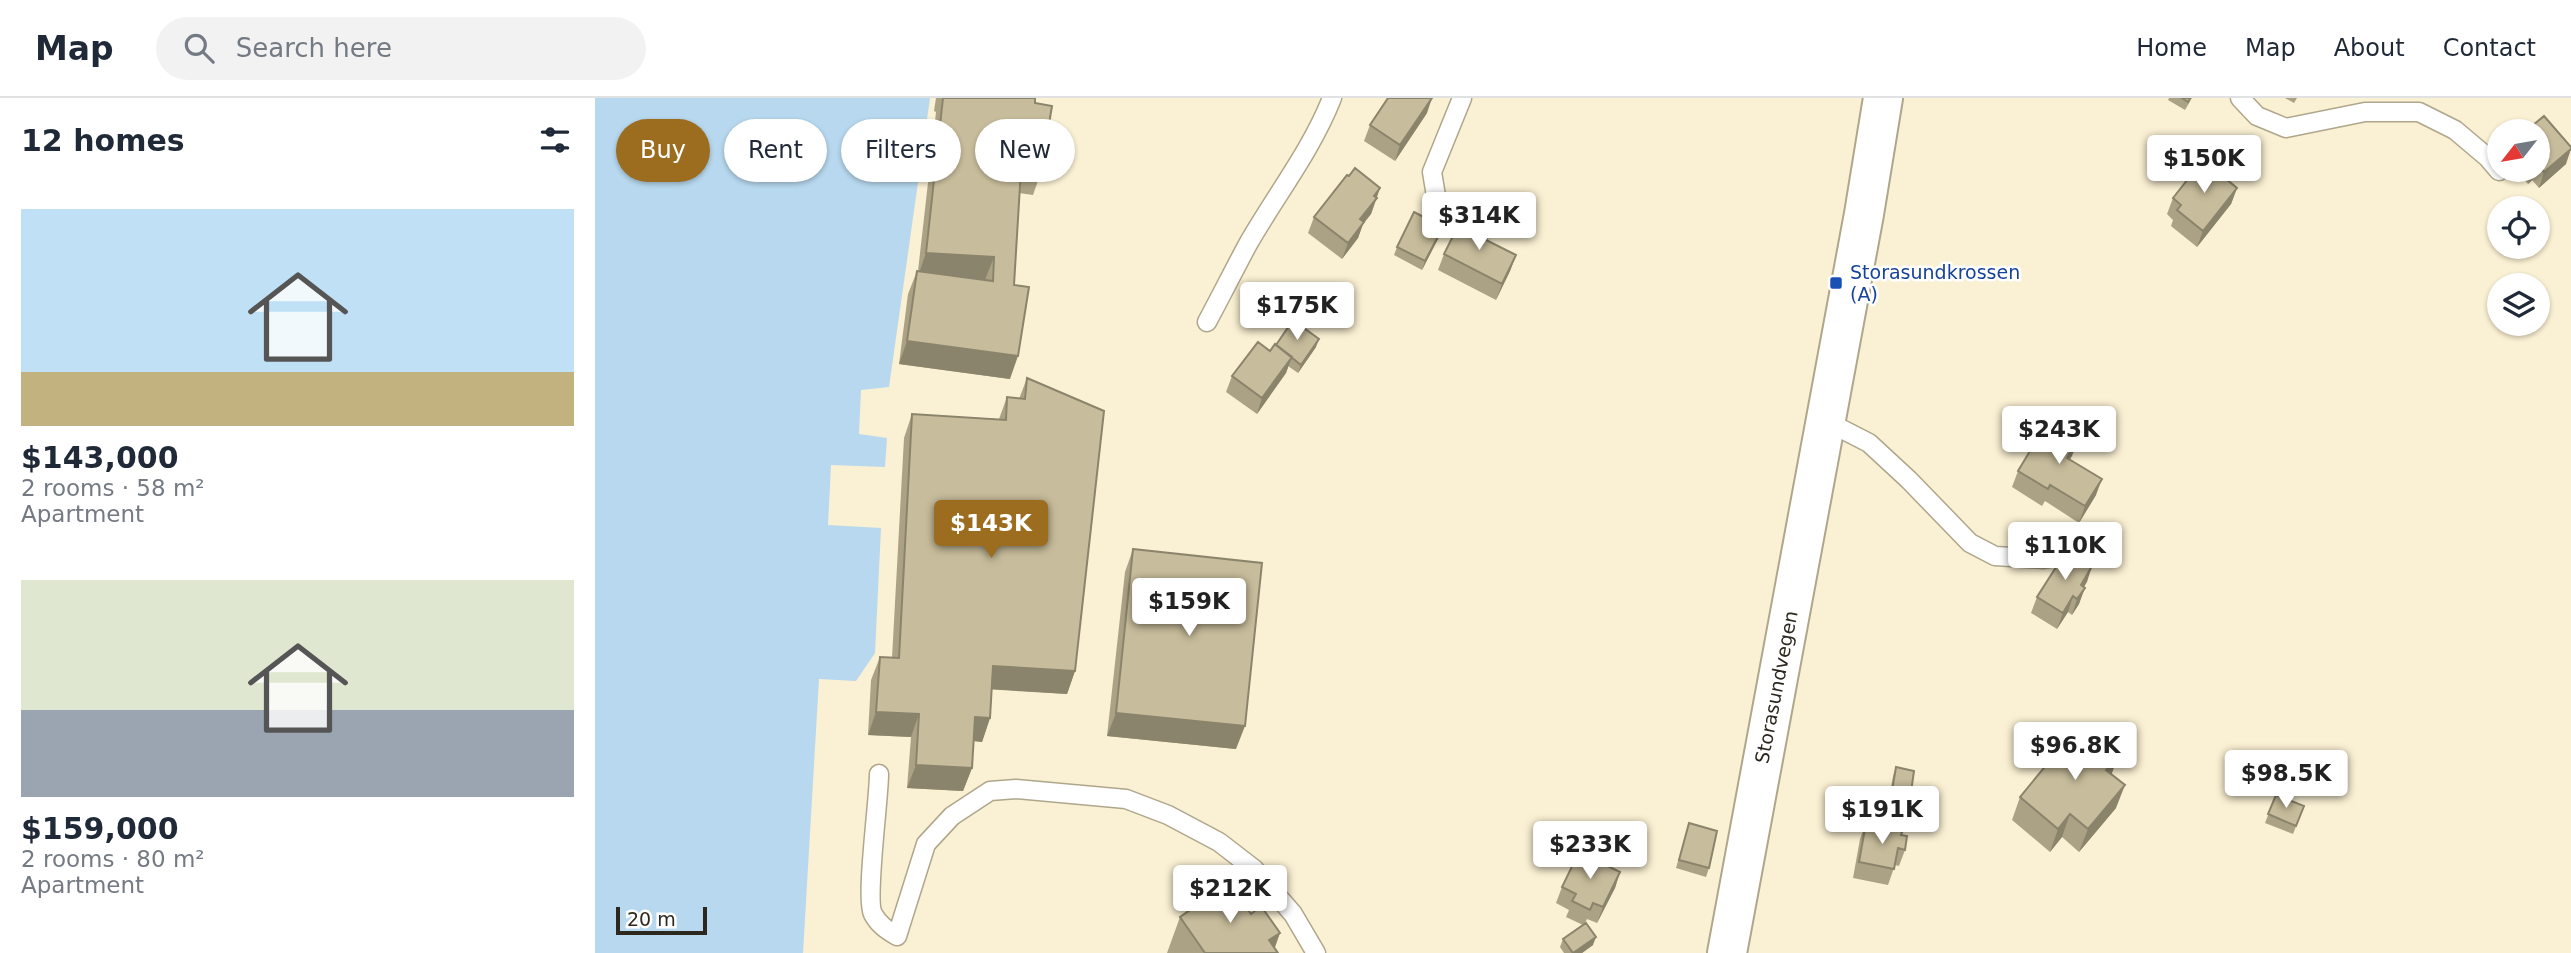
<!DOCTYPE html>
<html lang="en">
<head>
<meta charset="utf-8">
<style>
  :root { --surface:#fff; --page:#f2f2f3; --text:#1f2937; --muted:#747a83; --line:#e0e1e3; --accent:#9c6c1f }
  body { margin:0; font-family:"DejaVu Sans",sans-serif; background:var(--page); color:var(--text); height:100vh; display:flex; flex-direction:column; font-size:26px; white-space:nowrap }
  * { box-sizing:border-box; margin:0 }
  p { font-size:23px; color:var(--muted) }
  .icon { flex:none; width:38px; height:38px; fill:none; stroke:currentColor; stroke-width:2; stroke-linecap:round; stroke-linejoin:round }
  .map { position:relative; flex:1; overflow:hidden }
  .sheet { display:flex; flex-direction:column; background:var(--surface); width:595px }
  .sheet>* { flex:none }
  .hud { position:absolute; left:21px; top:21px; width:665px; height:63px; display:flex; gap:14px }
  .needle { width:46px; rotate:239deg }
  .buttons { position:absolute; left:1892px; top:21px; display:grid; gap:14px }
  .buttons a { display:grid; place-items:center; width:63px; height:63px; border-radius:50%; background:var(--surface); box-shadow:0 2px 5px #0004; font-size:35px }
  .scale { position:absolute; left:21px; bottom:18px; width:91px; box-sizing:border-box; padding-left:7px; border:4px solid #2c281e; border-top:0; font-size:19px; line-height:24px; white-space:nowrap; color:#2c281e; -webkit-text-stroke:5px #fff; paint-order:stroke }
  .price { position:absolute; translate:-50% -60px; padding:0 16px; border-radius:7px; background:#fff; color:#222; font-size:23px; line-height:46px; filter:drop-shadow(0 2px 4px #0008) }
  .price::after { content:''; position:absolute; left:50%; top:42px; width:21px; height:16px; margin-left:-10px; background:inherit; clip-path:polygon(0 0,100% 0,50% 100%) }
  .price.active { background:var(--accent); color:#fff }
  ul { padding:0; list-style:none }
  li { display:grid; align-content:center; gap:14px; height:371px; padding:0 21px }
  li span { display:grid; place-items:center; height:217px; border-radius:0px; color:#555 }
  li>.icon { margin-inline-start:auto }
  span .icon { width:126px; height:126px; fill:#fffc; stroke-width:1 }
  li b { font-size:30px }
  h2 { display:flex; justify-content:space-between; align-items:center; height:84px; padding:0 21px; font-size:30px }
  .chip { padding:0 24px; border-radius:32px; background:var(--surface); box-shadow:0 2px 5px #0004; font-size:24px; line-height:63px }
  .chip.active { background:var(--accent); color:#fff }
  header { display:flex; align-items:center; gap:42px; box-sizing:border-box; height:98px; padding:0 35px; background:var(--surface); border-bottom:2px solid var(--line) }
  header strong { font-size:33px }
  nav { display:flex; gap:38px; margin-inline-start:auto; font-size:24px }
  .search { width:490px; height:63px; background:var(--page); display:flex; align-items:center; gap:18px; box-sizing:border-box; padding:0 24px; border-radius:38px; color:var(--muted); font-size:26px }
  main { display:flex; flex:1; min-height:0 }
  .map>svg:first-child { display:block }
</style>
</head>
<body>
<header>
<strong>Map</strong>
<div class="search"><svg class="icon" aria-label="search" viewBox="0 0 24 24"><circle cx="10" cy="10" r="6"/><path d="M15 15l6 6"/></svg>Search here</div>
<nav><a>Home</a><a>Map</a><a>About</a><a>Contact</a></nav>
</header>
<main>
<section class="sheet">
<h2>12 homes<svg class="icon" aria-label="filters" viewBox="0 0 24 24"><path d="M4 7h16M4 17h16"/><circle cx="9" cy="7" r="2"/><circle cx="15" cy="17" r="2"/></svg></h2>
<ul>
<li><span style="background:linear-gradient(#bfe0f5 75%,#c2b280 0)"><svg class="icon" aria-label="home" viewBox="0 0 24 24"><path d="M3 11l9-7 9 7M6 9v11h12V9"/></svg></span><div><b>$143,000</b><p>2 rooms · 58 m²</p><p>Apartment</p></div></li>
<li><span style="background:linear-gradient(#dfe7d0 60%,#9aa5b1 0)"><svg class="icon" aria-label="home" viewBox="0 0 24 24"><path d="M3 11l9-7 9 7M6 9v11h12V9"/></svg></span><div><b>$159,000</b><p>2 rooms · 80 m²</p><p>Apartment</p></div></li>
</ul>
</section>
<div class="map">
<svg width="1976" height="855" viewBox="0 0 1976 855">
  <rect width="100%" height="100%" fill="#faf0d3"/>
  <!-- water -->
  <path fill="#b7d8ee" d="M0,0H335L294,289L266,292L264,336L292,340L290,369L236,367L233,427L286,430L280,555L261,583L224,581L208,855H0Z"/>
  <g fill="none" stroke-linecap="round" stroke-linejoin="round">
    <!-- lane casing -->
    <g stroke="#afa68b" stroke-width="21">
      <path id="lane" d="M1645,0L1662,18L1691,30L1770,14H1824L1860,32L1892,59L1904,73
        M856,124L841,98L837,74L867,0
        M612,224C626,198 639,172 653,146C681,97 716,53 737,0
        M1231,323L1274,345L1314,382L1375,445L1400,458L1449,461L1467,458
        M284,676C284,702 270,801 278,816C284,827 292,832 302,838L331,746L357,718L395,693L421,691L531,701L573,717L624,744L659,771L698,816L721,855"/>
    </g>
    <!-- secondary casing -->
    <g stroke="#afa68b" stroke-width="42">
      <path id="secondary" d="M1132,855L1269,116L1288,0"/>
    </g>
    <!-- lane -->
    <use href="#lane" stroke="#fff" stroke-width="18"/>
    <!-- secondary -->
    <use href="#secondary" stroke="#fff" stroke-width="38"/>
  </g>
  <!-- wall -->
  <path fill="#aba285" d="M341,0H440L446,74L438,97L424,95L419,187L415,281L304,266L313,196L322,173H323L341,14L339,13Z
    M1574,0H1597L1590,12L1573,2Z
    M1690,0H1702L1699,5Z
    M832,15L800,63L769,43L775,27Z
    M1942,33L1971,66L1944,90L1937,82L1933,86L1926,78L1928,72H1942Z
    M785,90L776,116L768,126L763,140L747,161L713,135L719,119Z
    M1642,90L1636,106L1602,149L1576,128L1578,122L1572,116L1578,100Z
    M894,134L892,142L921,157L915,173L901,202L843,172L849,156Z
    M845,137L827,172L799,157L802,149Z
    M721,249L703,275L693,268L691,275L662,316L631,294L637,278L675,253Z
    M432,280L480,573L472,596L397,591L395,620L387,644L378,643L377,670L368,693L312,690L316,639L273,637L276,582L285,559L297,560L309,340L317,316L404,321L412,299L424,301Z
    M1483,342L1475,361L1501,397L1484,425L1450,403L1447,408L1417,389L1423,373Z
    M538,451L641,651L512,638L530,474Z
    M1497,468L1489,489L1484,506L1477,517L1473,514L1462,531L1436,515L1442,499Z
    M1301,669L1315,701L1312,710L1293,707L1298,678Z
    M1516,676L1521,710L1484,754L1467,739L1455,754L1417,722L1425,699Z
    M1681,697L1709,708L1698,736L1670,725Z
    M1094,725L1114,770L1111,779L1081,770Z
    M1271,725L1306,737L1310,752L1304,768L1300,767L1293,787L1258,780L1265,741Z
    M1025,774L1020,790L1002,825L992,821L990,825L998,847L987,855H969L965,849L968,841L988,827L971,819L974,812L961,805L967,789Z
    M585,819L679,850L683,855H572Z"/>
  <!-- shaded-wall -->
  <path fill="#8b846c" d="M837,0L832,15L800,63L805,47Z
    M1976,51L1971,66L1944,90L1949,74Z
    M1938,72H1941L1937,82L1933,86Z
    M785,90L776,116L768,126L763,140L747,161L753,145L765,121L779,98Z
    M1642,90L1636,106L1602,149L1608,133Z
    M848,129L845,137L827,172L830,163Z
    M331,155L399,159L390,182L323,178Z
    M921,157L915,173L901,202L907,186Z
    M724,241L721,249L703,275L706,267Z
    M312,243L423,258L415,281L304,266Z
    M697,259L691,275L662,316L667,300Z
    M1483,342L1477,358L1466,376L1472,360Z
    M1507,381L1501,397L1484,425L1490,408Z
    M1497,468L1492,484L1482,500L1486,487Z
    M1490,490L1484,506L1477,517L1482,501Z
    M1478,498L1473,514L1462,531L1468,515Z
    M398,568L480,573L472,596L390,591Z
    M281,614L324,616L316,639L273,637Z
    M521,615L650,628L641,651L512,638Z
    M380,619L395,620L387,644L371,642Z
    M1523,658L1515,681L1511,672Z
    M321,667L377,670L368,693L312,690Z
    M1530,687L1521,710L1484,754L1493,731Z
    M1475,716L1467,739L1455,754L1463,731Z
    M1025,774L1020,790L1002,825L1008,809Z
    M685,835L678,855L674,842Z
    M1001,839L998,847L987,855H979Z"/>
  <!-- building -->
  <path fill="#c7bc9b" stroke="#8b846c" stroke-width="2" d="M348,0H440V5L457,8L446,74L426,71L419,187L434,189L423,258L312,243L322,173L398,183L399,159L331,155Z
    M793,0H837L805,47L775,27Z
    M1587,0H1595L1593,4Z
    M1949,18L1976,49V51L1949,74L1943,66L1942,67V33H1931Z
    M1608,62L1642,90L1608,133L1582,112L1586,107L1578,100Z
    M760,70L785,90L779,98L782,100L765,121L769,124L753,145L719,119L752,77L754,78Z
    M819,114L848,129L830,163L802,149Z
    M867,120L894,134L891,142L921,157L907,186L849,156Z
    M698,222L724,241L706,267L681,247Z
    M663,244L675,253L680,246L697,259L667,300L637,278Z
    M432,280L509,313L480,573L398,568L395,620L380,619L377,670L321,667L324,616L281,614L285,559L304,560L317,316L411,322L412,299L430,301Z
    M1453,323L1483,342L1472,360L1507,381L1490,408L1455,387L1453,391L1423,373Z
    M538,451L667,465L650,628L521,615Z
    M1472,452L1497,468L1486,487L1490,490L1482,501L1478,498L1468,515L1442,499Z
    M1485,626L1523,658L1511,672L1530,687L1493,731L1475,716L1463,731L1425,699Z
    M1301,669L1319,673L1315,701L1296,699Z
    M1681,697L1709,708L1701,728L1673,716Z
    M1094,725L1122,733L1114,770L1084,762Z
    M1271,725L1308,732L1306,737L1312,738L1310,752L1303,750L1299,771L1264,764Z
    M984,754L1025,774L1008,809L998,805L995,812L977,803L981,796L967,789Z
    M634,785L656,816L666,808L685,835L674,842L683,855H610L585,819Z
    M991,825L1001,839L978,855L968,841Z"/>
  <!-- markers -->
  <rect fill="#1a4fb4" stroke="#fff" stroke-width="2.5" x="1234" y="178" width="14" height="14" rx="3.5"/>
  <g text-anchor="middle" stroke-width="5" stroke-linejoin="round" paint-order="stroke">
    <!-- transit labels -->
    <g font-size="19" fill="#164399" stroke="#fff" text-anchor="start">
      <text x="1255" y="181">Storasundkrossen<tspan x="1255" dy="22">(A)</tspan></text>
    </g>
    <!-- street labels -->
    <g font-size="19" fill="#2c281e" stroke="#fff">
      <text transform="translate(1181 589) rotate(-79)" y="7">Storasundvegen</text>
    </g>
  </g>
</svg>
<div class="buttons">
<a><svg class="needle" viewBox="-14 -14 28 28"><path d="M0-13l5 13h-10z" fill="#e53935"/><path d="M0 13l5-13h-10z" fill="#747a83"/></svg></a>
<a><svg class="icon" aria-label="locate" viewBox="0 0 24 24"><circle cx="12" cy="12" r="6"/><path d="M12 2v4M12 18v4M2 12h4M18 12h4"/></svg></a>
<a><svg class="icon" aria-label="layers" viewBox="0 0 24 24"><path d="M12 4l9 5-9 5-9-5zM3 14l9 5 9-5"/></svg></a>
</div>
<div class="scale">20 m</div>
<b class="price" style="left:1609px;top:97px">$150K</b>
<b class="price" style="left:884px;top:154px">$314K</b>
<b class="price" style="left:702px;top:244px">$175K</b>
<b class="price" style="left:1464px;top:368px">$243K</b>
<b class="price active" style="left:396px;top:462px">$143K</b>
<b class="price" style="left:1470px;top:484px">$110K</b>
<b class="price" style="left:594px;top:540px">$159K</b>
<b class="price" style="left:1480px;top:684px">$96.8K</b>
<b class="price" style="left:1691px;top:712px">$98.5K</b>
<b class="price" style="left:1287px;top:748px">$191K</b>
<b class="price" style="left:995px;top:783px">$233K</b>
<b class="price" style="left:635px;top:827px">$212K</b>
<div class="hud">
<a class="chip active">Buy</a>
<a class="chip">Rent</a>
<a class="chip">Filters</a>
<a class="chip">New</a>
</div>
</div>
</main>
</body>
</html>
